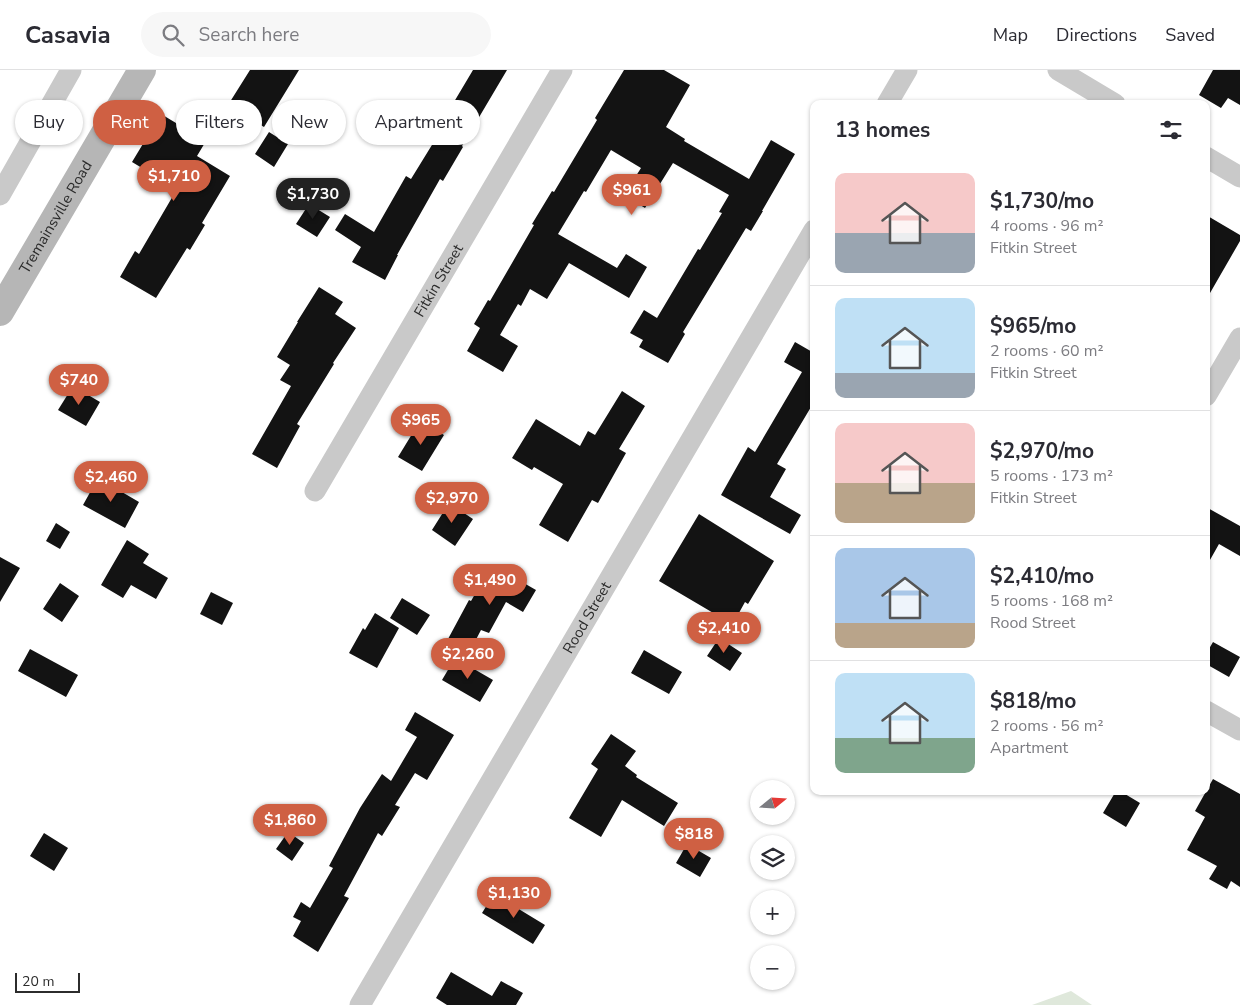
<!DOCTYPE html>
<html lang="en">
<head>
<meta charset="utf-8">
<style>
  :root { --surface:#fff; --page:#f7f7f7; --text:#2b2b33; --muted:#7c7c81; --line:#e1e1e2; --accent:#cf6043 }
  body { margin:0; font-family:"Nunito Sans",sans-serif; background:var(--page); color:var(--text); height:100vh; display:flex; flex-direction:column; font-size:19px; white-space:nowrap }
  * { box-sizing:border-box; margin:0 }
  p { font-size:16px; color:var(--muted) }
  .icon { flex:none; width:28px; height:28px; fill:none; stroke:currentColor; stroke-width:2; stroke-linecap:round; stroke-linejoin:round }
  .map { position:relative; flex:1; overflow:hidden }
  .details { position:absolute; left:810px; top:30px; width:400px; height:695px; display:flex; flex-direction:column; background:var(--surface); border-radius:10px; box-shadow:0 1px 4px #0004 }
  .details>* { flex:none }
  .top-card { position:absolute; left:15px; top:30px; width:475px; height:45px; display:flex; gap:10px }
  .needle { width:32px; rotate:72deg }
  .fabs { position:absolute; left:750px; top:710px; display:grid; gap:10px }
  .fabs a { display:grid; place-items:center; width:45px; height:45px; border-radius:50%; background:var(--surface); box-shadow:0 1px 4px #0004; font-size:25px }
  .scale { position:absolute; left:15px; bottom:12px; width:65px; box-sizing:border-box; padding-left:5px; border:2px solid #2c2c2c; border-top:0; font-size:14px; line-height:18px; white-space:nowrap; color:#2c2c2c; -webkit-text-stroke:4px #fff; paint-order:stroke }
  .price { position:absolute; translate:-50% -42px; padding:0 11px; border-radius:18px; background:var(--accent); color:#fff; font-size:16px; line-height:32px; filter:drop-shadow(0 1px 2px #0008) }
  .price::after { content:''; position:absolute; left:50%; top:30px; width:15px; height:11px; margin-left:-8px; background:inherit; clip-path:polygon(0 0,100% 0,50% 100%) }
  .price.selected { background:#222; color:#fff }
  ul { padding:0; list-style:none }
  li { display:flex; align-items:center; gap:15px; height:125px; padding:0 25px }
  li+li { border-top:1px solid var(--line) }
  li span { display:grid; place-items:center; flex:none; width:140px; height:100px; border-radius:10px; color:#555 }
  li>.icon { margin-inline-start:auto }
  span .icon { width:60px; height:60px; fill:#fffc; stroke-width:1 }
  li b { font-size:21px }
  h2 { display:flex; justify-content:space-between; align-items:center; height:60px; padding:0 25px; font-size:21px }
  .tag { padding:0 18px; border-radius:22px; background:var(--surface); box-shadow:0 1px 4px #0004; font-size:18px; line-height:45px }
  .tag.selected { background:var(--accent); color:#fff }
  header { display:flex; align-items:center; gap:30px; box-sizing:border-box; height:70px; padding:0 25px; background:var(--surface); border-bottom:1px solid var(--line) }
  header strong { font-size:24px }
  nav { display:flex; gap:28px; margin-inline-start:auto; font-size:18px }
  .search { width:350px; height:45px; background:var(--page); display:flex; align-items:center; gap:12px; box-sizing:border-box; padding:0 18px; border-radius:28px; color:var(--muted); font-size:19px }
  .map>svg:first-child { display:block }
</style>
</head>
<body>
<header>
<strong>Casavia</strong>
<div class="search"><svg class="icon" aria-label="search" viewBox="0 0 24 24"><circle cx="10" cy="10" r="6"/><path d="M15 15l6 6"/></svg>Search here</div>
<nav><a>Map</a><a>Directions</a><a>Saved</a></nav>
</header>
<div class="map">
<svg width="1240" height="935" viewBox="0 0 1240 935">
  <rect width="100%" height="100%" fill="#fff"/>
  <!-- green -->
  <path fill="#dfe8db" d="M1071,921L1092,935H1032Z"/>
  <!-- building -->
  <path fill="#131313" d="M250,0H299L264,57L228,35Z
    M473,0H507L462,76L463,77L443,111L440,109L397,185H398L385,210L352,192L361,177L335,160L345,144L374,162L406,106L411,109L451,44L448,42Z
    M624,0H664L690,15L666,57L685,69L684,71L749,109L771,70L795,84L762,141H763L751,161L746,158L683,262L685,264L668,293L639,277L643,270L630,263L644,240L657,248L698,179L700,180L722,143L719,142L729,125L673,93L645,138L624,125L641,98L611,80L586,122L584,121L558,164L617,198L626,184L647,197L629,228L569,193L547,229L530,219L521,236L518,234L500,265L518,276L503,302L467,281L480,258L474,254L488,230L490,231L534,155L532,154L552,121L554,122L597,50L595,48Z
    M1213,0H1240V35L1228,28L1221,38L1199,25Z
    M161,44L206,71L197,86L230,106L202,153L205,155L190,180L187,178L156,228L120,207L135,181L139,184L177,119L132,92Z
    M269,62L288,74L274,97L255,84Z
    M309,134L330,147L317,167L296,154Z
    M1206,145L1240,165V171L1206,230Z
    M319,217L343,232L335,244L356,258L333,293L334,294L297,354L300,356L277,398L252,384L291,316L280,310L290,295L277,287L298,252H297Z
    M795,272L814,283V332L777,394L786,399L770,427L801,445L790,464L721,425L748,377L755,382L802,302L784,292Z
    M73,316L100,332L86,356L58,340Z
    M622,321L645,336L619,379L626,383L598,433L592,430L568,472L539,455L563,414L534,397L532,400L512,388L536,349L580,376L588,361L595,365Z
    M420,351L444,365L422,401L398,387Z
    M98,408L139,432L125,458L83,435Z
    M449,433L473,449L455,476L432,460Z
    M1206,437L1240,456V486L1219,474L1206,497Z
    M699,444L774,491L748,534L745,532L729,561L711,552L715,544L659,511Z
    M56,453L70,462L60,479L46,471Z
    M127,470L149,484L143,493L168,508L156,529L131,515L123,528L101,515Z
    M0,487L20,498L0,532Z
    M492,495L536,520L523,542L506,532L489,563L481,560L470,581L448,569L469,530L471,531Z
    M60,513L79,526L62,552L43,539Z
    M211,522L233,533L222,555L200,544Z
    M402,528L430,545L417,565L390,548Z
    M375,543L399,558L377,598L349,583L363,558L365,560Z
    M719,568L742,583L730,601L707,586Z
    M1213,572L1240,587L1229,607L1206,594V584Z
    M30,579L78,605L66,627L18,601Z
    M644,580L682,602L669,624L631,603Z
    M455,588L493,610L480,632L442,610Z
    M415,642L454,665L427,710L415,703L395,735L400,737L382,766L378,763L344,826L349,828L318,882L293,866L301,851L293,847L301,832L310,838L333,798L329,796L360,738L382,704L391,711L417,667L405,660Z
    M611,664L636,681L625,696L637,705L636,707L678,733L664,756L622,730L601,767L569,748L598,699L591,694Z
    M1213,709L1240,724V817L1231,811L1227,819L1209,809L1217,796L1187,780L1205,747L1195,741Z
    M1116,721H1120L1140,733L1126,757L1103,743Z
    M288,762L304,773L292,791L276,779Z
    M44,763L68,778L54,801L30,786Z
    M687,774L711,788L700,807L676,793Z
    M494,824L545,855L533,874L482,843Z
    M451,902L492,926L501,911L523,923L516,935H447L436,928Z"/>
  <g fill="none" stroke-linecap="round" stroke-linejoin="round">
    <!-- street -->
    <g stroke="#c9c9c9" stroke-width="21">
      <path d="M1058,0L1115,34"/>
      <path d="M887,34L907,0"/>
      <path d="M1206,87L1240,107"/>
      <path d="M0,125L71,0"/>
      <path d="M1206,326L1240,268"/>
      <path id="s1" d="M315,421L562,0"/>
      <path d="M1206,641L1240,660"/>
      <path id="s2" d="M360,935L814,160"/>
    </g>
    <!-- secondary -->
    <path stroke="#b6b6b6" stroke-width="28" id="s3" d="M0,242L142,0"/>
  </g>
  <g text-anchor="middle" stroke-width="5" stroke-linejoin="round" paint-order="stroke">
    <!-- street labels -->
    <g font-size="15" fill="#2c2c2c" stroke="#fff">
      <text dy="5" stroke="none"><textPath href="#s3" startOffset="110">Tremainsville Road</textPath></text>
      <text dy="5" stroke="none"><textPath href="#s1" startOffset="244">Fitkin Street</textPath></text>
      <text dy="5" stroke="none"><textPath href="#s2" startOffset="449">Rood Street</textPath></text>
    </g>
  </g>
</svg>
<div class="fabs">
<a><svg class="needle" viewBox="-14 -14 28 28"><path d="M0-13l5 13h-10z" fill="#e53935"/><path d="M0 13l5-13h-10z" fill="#7c7c81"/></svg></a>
<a><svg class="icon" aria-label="layers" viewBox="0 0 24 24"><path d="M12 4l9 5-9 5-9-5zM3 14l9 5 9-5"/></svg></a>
<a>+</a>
<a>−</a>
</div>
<div class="scale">20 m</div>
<b class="price" style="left:174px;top:132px">$1,710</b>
<b class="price" style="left:632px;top:146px">$961</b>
<b class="price selected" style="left:313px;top:150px">$1,730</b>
<b class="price" style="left:79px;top:336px">$740</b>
<b class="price" style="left:421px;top:376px">$965</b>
<b class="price" style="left:111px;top:433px">$2,460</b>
<b class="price" style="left:452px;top:454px">$2,970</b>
<b class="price" style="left:490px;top:536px">$1,490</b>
<b class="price" style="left:724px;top:584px">$2,410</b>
<b class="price" style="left:468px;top:610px">$2,260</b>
<b class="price" style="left:290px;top:776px">$1,860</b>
<b class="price" style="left:694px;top:790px">$818</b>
<b class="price" style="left:514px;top:849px">$1,130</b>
<div class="top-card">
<a class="tag">Buy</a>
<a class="tag selected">Rent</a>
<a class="tag">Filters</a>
<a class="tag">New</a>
<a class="tag">Apartment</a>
</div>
<section class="details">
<h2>13 homes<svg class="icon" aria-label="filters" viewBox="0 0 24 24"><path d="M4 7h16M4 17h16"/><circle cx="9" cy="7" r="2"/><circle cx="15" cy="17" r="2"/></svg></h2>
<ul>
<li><span style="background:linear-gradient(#f6c9c9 60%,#9aa5b1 0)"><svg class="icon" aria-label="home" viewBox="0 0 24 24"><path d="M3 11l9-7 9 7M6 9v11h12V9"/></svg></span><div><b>$1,730/mo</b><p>4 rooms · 96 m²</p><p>Fitkin Street</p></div></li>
<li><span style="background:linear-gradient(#bfe0f5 75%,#9aa5b1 0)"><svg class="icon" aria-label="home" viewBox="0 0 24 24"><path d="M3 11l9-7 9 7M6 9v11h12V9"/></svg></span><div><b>$965/mo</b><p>2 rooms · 60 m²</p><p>Fitkin Street</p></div></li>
<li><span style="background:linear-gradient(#f6c9c9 60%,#b9a48a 0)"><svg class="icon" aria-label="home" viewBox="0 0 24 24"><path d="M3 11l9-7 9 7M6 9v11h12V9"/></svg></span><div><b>$2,970/mo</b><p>5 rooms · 173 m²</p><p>Fitkin Street</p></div></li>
<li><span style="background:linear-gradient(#a9c7e8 75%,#b9a48a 0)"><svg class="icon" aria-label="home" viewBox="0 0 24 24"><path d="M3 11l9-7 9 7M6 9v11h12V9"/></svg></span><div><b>$2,410/mo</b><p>5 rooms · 168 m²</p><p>Rood Street</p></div></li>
<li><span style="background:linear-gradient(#bfe0f5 65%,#7fa58c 0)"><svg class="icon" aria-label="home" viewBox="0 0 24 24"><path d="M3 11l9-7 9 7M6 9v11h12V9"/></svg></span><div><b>$818/mo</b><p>2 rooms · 56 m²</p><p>Apartment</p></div></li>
</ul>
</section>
</div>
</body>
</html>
